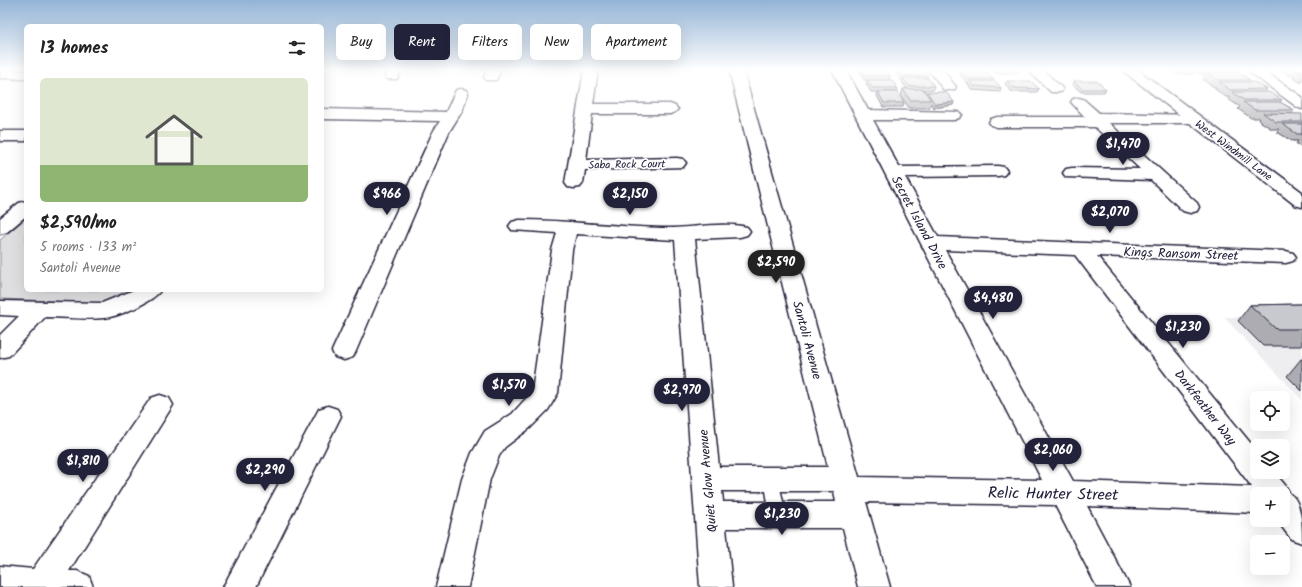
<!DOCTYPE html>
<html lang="en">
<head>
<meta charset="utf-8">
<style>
  :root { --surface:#fff; --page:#f2f2f2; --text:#222; --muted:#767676; --line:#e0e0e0; --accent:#22223b }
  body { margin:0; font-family:Kalam,sans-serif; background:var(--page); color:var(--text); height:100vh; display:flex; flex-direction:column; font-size:15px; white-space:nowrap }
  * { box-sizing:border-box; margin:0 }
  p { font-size:13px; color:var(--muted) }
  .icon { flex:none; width:22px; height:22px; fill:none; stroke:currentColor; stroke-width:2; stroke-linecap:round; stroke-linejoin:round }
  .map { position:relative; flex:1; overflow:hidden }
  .sheet { position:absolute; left:24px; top:24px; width:300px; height:268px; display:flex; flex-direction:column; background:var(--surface); border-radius:6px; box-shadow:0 4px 16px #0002 }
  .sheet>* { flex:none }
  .hud { position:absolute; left:336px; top:24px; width:380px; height:36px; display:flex; gap:8px }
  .tools { position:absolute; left:1250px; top:391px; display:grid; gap:8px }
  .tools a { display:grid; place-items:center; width:40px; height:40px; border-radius:6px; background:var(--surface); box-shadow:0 4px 16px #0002; font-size:20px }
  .price { position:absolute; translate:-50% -34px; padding:0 9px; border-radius:14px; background:var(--accent); color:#fff; font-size:13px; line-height:26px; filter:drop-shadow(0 1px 2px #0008) }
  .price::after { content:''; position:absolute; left:50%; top:24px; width:12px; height:9px; margin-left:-6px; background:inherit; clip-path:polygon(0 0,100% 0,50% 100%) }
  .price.active { background:#222; color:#fff }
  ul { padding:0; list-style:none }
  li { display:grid; align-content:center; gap:8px; height:212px; padding:0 16px }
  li+li { border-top:1px solid var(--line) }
  li span { display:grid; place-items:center; height:124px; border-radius:6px; color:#555 }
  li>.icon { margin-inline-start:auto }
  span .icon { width:72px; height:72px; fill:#fffc; stroke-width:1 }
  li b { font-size:17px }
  h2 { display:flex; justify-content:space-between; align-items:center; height:48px; padding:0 16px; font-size:17px }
  .tag { padding:0 14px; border-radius:6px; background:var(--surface); box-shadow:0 4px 16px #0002; font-size:14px; line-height:36px }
  .tag.active { background:var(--accent); color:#fff }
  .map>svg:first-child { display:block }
</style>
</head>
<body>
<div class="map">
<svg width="1302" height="587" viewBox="0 0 1302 587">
  <rect width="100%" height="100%" fill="#fff"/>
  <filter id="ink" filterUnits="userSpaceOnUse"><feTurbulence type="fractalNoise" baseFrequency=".025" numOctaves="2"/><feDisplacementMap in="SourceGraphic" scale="8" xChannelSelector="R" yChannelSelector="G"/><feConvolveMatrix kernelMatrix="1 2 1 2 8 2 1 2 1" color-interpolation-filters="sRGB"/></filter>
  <g filter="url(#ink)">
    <!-- built -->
    <path fill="#eeeef1" d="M1224,317H1302V400Z"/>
    <!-- green -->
    <path fill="#dfdfe2" stroke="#80808e" d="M26,218V290H132L121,298L105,303L0,299V240Z"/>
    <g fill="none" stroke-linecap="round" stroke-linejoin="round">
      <!-- service casing -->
      <g stroke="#22223b" stroke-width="3">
        <path id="service" d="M771,473L776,475L778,479L786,515L783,520L778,522L773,520L770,515L764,479L766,475Z"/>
      </g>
      <!-- minor casing -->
      <g stroke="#22223b" stroke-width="3">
        <path id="minor" d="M1,70L26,71V79L0,78Z
          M388,70H402L397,79H387L385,76Z
          M487,70H501L496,80H486L484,77Z
          M584,70H598L593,104H670L675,106L678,109L675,112L670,114H592L586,160L677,158L683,159L686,163L683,167L585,170L583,183L580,187L574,188L568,187L565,183Z
          M729,70H743L859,477L1042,480L832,70H846L868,110L959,112L962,115L959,118L954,120H873L899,167L998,166L1004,167L1007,171L1004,175L998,176L905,177L938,237L1286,251L1293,253L1296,257L1293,261L1286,263L1097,256L1257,451V472H1274L1285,485L1290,494C1302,501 1302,527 1302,543L1291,539L1277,520H1283V494H1257V513L1087,506L1130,587H1097L1055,505L866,502L890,587H858L843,528H726L732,587H700L675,240L576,234L572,250L558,393L548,410L530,428L505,447L499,456L490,479L468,587H436L462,479L472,453L485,431L512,414L532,392L552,250L557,233L512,230L509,226L512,222L519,220C567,220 614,227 662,228C688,229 722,221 747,227L750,231L747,235L740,237L695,239L719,467H828ZM945,250L1075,255L1252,487L1073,481ZM722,491H834L836,502H723Z
          M929,70H943L956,87L954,90H944Z
          M1028,70H1043L1063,89L1061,92H1051Z
          M1247,70H1263L1302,97V109L1297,107Z
          M461,89L466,90L468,93L462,111L449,132L356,351L353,357L344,360L335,357L332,351L433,132L440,121L322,119V109L446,112L456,90Z
          M1078,98L1083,99L1099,113L1197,115L1200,118L1197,121L1192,123H1109L1197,203L1199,207L1197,211L1190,213L1183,211L1151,180L1066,177L1063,173L1066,169L1072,168L1140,169L1095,127H997L991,125L989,122L991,119L997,117H1085L1071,102L1073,99Z
          M0,131H26V141H0Z
          M26,201V216L7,232L0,234V218L19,203Z
          M134,290H161C153,302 118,317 104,318C85,320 64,317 45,317L9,356L0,358V335L19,316L0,315V301L102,303Z
          M160,395L169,398L173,405L69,571H77L89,576L93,587H0V566L33,569L151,398Z
          M328,406L337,409L341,416L256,587H223L319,409Z"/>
      </g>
      <!-- tertiary casing -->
      <g stroke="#22223b" stroke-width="3">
        <path id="tertiary" d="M1122,70H1138L1302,192V207L1295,205Z"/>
      </g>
      <!-- service -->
      <use href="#service" fill="#fff" fill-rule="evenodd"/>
      <!-- minor -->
      <use href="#minor" fill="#fff" fill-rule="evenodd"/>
      <!-- tertiary -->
      <use href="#tertiary" fill="#fff" fill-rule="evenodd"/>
    </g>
    <!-- wall -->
    <path fill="#acacb2" stroke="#22223b" d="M860,70H886L890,76L889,80H864L860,72Z
      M894,70H919L928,76L927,78L934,86L933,90H924L926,93L927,92L954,102L953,105L934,108L931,103L929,108H909L901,96L903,89H907L902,82L903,80H901L896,72L897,70Z
      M958,70H984V71L993,79V81L1001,88L1000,92L972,90L968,84L969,83H967L960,75L961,73Z
      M992,70H1020L1019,73H995Z
      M1171,70H1239L1238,73L1250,80L1249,82L1267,89L1265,92L1282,100L1280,102L1294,110L1291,114L1302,122V148L1296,144L1298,141H1292L1277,132L1279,129H1272L1258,120L1260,118H1251L1238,109L1240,107L1228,99L1229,97H1226L1215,89L1216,87H1214L1203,80L1206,74H1198L1194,71L1193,74H1176Z
      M1281,70H1302V83L1293,78L1294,76H1291Z
      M867,80L897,88L896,92H871L866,84Z
      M1007,81L1039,89L1037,92H1012L1005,84Z
      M1074,81L1106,89L1104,92H1081L1073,85Z
      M878,92L904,103L903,107H883L877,96Z
      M1302,304V346H1263L1238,321L1250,305Z
      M1301,359H1302V391L1287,376Z"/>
    <!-- shaded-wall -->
    <path fill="#8c8c91" stroke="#22223b" d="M954,102L953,105L934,108L935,104Z"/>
    <!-- building -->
    <path fill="#c8c8cf" stroke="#22223b" d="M861,70H886L890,76H865Z
      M898,70H910L924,71L928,76H902Z
      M961,71H986L993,79H968Z
      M1297,71H1302V73Z
      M1207,73H1239L1250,80H1218Z
      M903,78H928L934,86H909Z
      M867,80H892L897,88H872Z
      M970,81H995L1001,88L974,86Z
      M1007,81H1031L1039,89L1014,88Z
      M1074,81H1097L1106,89H1082Z
      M1219,82H1254L1267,89L1230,90Z
      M903,89H923L931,100H910Z
      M878,92H898L904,103H884Z
      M927,92H946L954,102L935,104Z
      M1232,92H1269L1282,100H1244Z
      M1243,102H1280L1294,110H1255Z
      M1263,113L1302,114V122H1276Z
      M1282,124H1302V134H1297Z
      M1302,304V329H1276L1250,305Z"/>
  </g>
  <!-- sky -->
  <linearGradient id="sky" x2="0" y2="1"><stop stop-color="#93b4d6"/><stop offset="0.46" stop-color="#fff"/><stop offset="1" stop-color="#fff" stop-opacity="0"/></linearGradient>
  <rect width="1302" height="152" fill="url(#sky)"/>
  <g text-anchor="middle" stroke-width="3.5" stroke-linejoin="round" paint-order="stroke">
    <!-- far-street labels -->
    <g font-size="11" fill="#22223b" stroke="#fff">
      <text transform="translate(1234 150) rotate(37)" y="4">West Windmill Lane</text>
      <text transform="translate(627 164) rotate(-1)" y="4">Saba Rock Court</text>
    </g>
    <!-- street labels -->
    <g font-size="13" fill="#22223b" stroke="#fff">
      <text transform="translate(920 222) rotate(62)" y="5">Secret Island Drive</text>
      <text transform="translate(1181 253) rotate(2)" y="5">Kings Ransom Street</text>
      <text transform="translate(808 340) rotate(75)" y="5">Santoli Avenue</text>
      <text transform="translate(1206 407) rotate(52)" y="5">Darkfeather Way</text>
      <text transform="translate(707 481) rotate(-95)" y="5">Quiet Glow Avenue</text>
    </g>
    <!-- near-street labels -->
    <g font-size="16" fill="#22223b" stroke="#fff">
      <text transform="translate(1053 493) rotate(1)" y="6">Relic Hunter Street</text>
    </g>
  </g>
</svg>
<div class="tools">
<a><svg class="icon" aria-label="locate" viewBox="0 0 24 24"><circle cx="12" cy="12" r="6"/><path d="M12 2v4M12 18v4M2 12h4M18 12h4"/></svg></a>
<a><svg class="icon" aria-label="layers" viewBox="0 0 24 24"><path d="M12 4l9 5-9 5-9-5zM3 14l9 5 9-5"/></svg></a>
<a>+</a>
<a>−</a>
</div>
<b class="price" style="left:1123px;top:166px">$1,470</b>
<b class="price" style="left:387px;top:216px">$966</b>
<b class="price" style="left:630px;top:216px">$2,150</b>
<b class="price" style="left:1110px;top:234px">$2,070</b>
<b class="price active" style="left:776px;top:284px">$2,590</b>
<b class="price" style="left:993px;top:320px">$4,480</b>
<b class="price" style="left:1183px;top:349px">$1,230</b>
<b class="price" style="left:509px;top:407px">$1,570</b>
<b class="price" style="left:682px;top:412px">$2,970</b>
<b class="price" style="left:1053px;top:472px">$2,060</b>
<b class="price" style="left:83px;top:483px">$1,810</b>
<b class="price" style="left:265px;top:492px">$2,290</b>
<b class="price" style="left:782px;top:536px">$1,230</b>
<div class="hud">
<a class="tag">Buy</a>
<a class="tag active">Rent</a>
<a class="tag">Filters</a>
<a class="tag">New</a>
<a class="tag">Apartment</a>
</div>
<section class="sheet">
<h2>13 homes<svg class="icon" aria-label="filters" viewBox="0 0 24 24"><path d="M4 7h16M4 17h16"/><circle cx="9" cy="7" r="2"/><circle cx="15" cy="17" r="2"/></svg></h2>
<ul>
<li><span style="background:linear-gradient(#dfe7d0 70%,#8fb573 0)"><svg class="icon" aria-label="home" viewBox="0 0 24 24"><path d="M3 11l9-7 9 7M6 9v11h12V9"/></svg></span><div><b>$2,590/mo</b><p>5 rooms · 133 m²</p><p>Santoli Avenue</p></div></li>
</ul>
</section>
</div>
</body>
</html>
